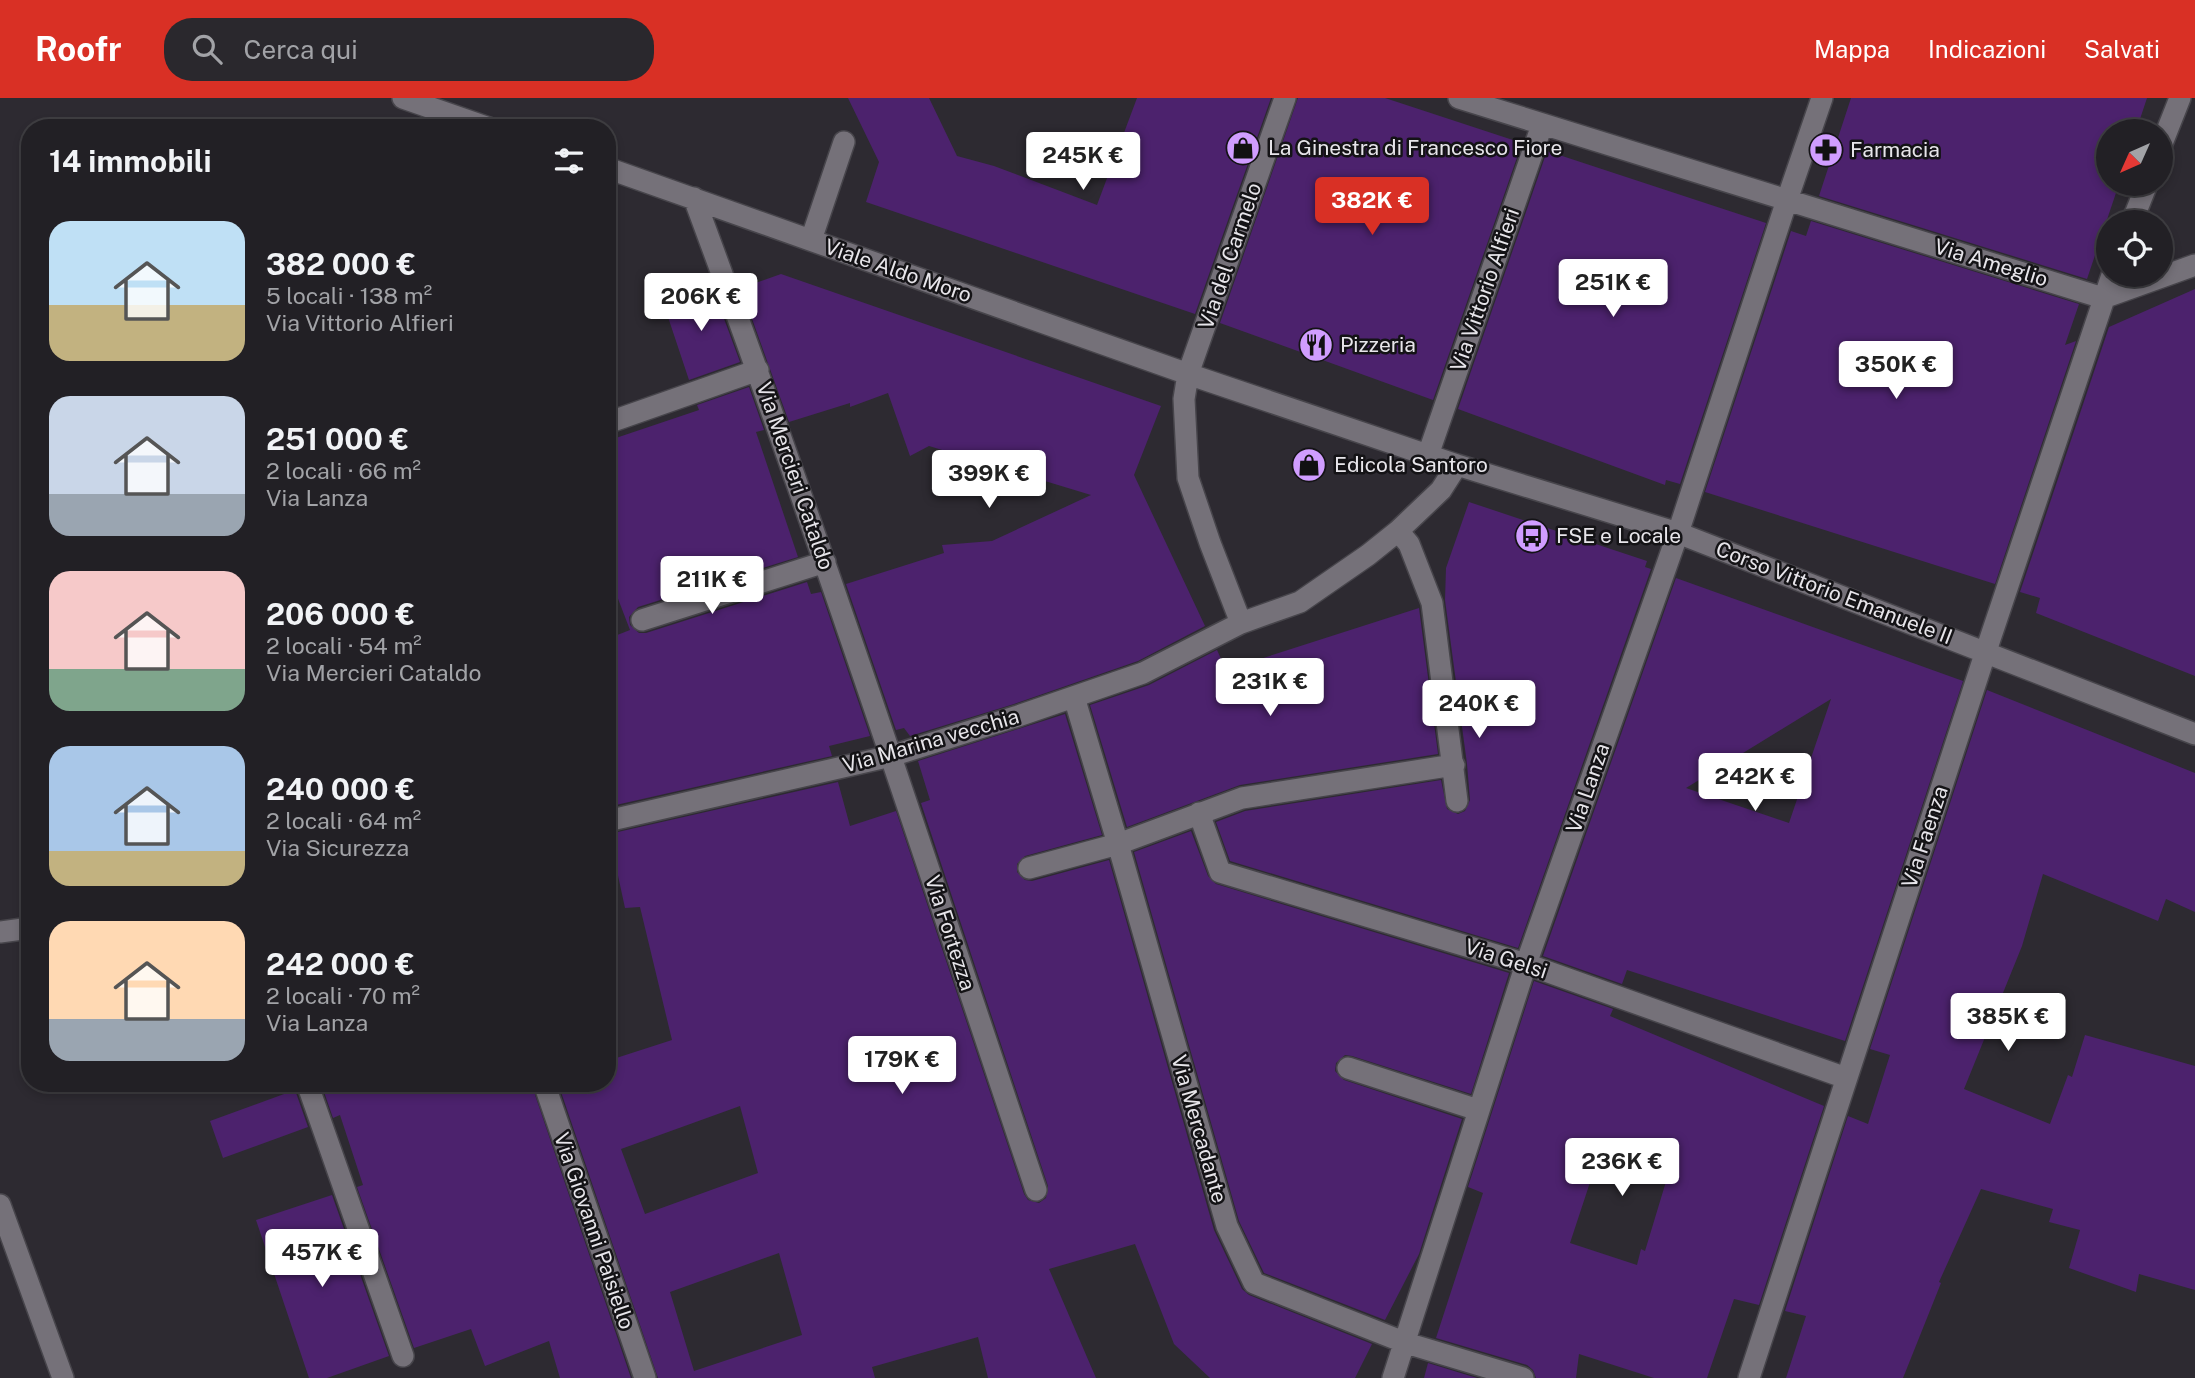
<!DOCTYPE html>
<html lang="it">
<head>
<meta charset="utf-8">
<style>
  :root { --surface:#222025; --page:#2a282d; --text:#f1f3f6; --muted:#a2a3a7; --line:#3f3e42; --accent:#d93025 }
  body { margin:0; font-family:"Public Sans",sans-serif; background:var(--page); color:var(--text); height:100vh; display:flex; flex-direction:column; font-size:26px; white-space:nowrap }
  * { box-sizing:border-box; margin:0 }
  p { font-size:23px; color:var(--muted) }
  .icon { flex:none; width:38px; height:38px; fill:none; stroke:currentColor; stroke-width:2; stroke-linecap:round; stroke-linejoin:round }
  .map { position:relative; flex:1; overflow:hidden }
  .side { position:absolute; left:21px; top:21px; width:595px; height:973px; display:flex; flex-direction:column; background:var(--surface); border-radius:28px; box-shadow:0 4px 10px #0003,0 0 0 2px var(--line) }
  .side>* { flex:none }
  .needle { width:46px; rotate:225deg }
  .tools { position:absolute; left:2096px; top:21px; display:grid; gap:14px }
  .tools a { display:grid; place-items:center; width:77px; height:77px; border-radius:50%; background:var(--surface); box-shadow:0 4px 10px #0003,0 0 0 2px var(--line); font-size:35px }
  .price { position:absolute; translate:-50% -60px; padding:0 16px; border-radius:7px; background:#fff; color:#222; font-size:23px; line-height:46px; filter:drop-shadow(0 2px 4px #0008) }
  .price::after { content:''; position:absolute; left:50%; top:42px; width:21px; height:16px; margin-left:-10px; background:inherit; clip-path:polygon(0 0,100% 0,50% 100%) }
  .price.selected { background:var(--accent); color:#fff }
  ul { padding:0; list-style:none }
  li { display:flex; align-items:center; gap:21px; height:175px; padding:0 28px }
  li span { display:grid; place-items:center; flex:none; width:196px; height:140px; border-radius:21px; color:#555 }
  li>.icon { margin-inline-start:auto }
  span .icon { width:84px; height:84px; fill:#fffc; stroke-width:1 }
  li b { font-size:30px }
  h2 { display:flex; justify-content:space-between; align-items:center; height:84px; padding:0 28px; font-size:30px }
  header { display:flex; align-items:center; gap:42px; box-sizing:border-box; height:98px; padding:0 35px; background:var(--accent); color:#fff }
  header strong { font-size:33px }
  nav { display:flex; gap:38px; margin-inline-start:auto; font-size:24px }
  .search { width:490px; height:63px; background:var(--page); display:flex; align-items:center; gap:18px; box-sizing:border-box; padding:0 24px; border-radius:28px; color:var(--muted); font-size:26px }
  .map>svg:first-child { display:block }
</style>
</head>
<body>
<header>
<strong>Roofr</strong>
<div class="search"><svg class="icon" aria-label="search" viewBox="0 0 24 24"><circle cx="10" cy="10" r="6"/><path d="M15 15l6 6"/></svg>Cerca qui</div>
<nav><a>Mappa</a><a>Indicazioni</a><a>Salvati</a></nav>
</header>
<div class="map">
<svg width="2195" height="1280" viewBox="0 0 2195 1280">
  <rect width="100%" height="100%" fill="#2d2a31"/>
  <!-- building -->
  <path fill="#4c226d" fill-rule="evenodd" d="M848,0H929L957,58L994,68L1097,107L1137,0H1271L1195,216L866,104L879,64Z
    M1298,0H1385L1522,45L1433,302L1220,225Z
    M1851,0H2147L2136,33H2109V86H2119L2087,181L1819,98Z
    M1547,53L1766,125L1680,386L1666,382L1665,387L1458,311Z
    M1811,123L2079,206L2065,247L2076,243L1995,486L1705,394L1791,133L1806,138Z
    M781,176L1161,308L1134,377L1205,528L1138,563L1014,606L910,638L904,630L896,632L846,486L944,455L942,447L992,443L1091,397L929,348L910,358L888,295L850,309V305L789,324L741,190Z
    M706,189L711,201L716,199L740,264L689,282L663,204Z
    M2195,191V578L2036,515L2040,500L2020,494L2109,229Z
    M749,289L764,332L756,334L798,459L638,509L629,519L630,527L639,535H646L807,484L811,496L821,494L870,638L829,648L832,658L607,709V541L630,532L607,472V343L699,312L697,307Z
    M1469,404L1647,463L1645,469L1651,471L1518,850L1230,763L1216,724L1245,713L1441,682L1447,711L1458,716L1465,713L1470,702L1467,666L1445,502L1446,470Z
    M1676,480L1963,583L1845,943L1627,872L1622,886L1543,858ZM1831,601L1789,725L1686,690Z
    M1419,510L1438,656L1240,687L1127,729L1090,607L1149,587L1217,552L1226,572Z
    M1987,592L2195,675V814L2166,801L2158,823L2043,776L2022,848L1964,991L2050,1026L2068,977L2072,979L2085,937L2195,968V1192L2139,1176L2136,1194L2069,1170L2080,1132L2049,1124L2053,1111L1981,1091L1939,1184L1941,1185L1903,1280H1786L1806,1218L1785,1213L1848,1018L1868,1026L1890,957L1870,951Z
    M1065,616L1102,737L1025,758L1017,766V774L1025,782L1032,783L1109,762L1214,1132L1242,1191L1249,1197L1372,1246L1355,1280H1210L1174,1246L1135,1146L1049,1171L1096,1280H988L978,1239L872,1269L875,1280H658L558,985H607V963L672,942L640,809L625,810L609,736L838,684L850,728L896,713L1024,1096L1028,1102L1039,1105L1046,1100L1048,1088L921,705L930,702L918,663ZM740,1008L758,1075L645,1116L621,1051ZM779,1155L802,1237L694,1273L670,1194Z
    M1191,733L1208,778L1216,786L1509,875L1471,996L1352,958L1345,957L1336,965L1335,973L1344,982L1462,1021L1419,1156L1385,1222L1264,1175L1239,1123L1134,754Z
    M1534,883L1613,911L1610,918L1824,1008L1759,1207L1734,1201L1707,1280H1654L1579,1256L1576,1280H1536L1533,1272L1527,1267L1436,1240L1483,1095L1468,1089ZM1603,1045L1671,1067L1645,1153L1641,1151L1637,1167L1570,1145Z
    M321,985H531L631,1280H560L549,1243L485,1268L471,1231L414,1250L357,1089L363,1087L340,1017L333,1020Z
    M295,992L308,1029L223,1060L210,1023Z
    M332,1097L389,1258L327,1280H309L256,1122Z
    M1428,1265L1477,1280H1424Z"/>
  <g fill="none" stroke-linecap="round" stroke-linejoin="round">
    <!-- minor casing -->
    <g stroke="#47454b" stroke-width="24">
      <path id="minor" d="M403,0L489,30
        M1285,0L1188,276L1184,301L1188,380L1210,445L1241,525L1300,504L1368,457L1398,433L1441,392L1457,367
        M1459,0L1787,102L1822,0
        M2161,48L2180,0
        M607,70L1188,276L1457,367L1678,435L2195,636
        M694,100C816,428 925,760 1036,1092
        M2132,124L2147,86
        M811,142L844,44
        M607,325L758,272
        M1428,357L1542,27
        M1398,433L1409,446L1432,505L1457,703
        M642,522L825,464
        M1074,599L1118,746L1227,1128L1254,1185L1406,1245L1523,1280
        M1199,715L1220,774L1526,866L1846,980
        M607,723L891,658L1018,618L1143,575L1241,525
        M1029,770L1118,746L1242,700L1454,667
        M0,834L30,830
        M1348,970L1478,1012
        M307,985L403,1258
        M544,985L645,1280
        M0,1107L63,1280
        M1393,1280L1526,866L1678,435L1787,102L2103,200L2195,167
        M1749,1280L1986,553L2112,177"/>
    </g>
    <!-- minor -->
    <use href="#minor" stroke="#757179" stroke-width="21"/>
  </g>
  <!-- icons -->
  <defs>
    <g id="shop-disc" transform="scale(1.75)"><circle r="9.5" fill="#d09dff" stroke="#141316"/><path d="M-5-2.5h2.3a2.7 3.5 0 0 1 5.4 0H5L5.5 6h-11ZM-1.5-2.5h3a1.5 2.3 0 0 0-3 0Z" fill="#111"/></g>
    <g id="pharmacy-disc" transform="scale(1.75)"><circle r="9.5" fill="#d09dff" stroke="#141316"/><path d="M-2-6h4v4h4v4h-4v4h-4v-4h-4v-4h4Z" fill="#111"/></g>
    <g id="restaurant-disc" transform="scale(1.75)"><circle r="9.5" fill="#d09dff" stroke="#141316"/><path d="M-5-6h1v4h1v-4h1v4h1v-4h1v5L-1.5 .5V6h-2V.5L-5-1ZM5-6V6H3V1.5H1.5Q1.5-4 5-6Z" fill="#111"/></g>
    <g id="bus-disc" transform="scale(1.75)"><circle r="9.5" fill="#d09dff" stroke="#141316"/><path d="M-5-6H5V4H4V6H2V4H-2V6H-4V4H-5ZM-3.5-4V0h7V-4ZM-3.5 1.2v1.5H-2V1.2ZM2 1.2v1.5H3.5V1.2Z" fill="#111"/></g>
  </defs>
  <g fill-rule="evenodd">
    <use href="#shop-disc" x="1243" y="50"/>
    <use href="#pharmacy-disc" x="1826" y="52"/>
    <use href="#restaurant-disc" x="1316" y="247"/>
    <use href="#shop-disc" x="1309" y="367"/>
    <use href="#bus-disc" x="1532" y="438"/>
  </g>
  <g text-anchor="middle" stroke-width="5" stroke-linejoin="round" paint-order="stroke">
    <!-- poi labels -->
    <g font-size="21" fill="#e7e5ea" stroke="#141316" text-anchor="start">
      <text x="1268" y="57">La Ginestra di Francesco Fiore</text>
      <text x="1850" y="59">Farmacia</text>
      <text x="1340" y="254">Pizzeria</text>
      <text x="1334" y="374">Edicola Santoro</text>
      <text x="1556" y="445">FSE e Locale</text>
    </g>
    <!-- street labels -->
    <g font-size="21" fill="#e7e5ea" stroke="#141316">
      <text transform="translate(1230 158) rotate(-71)" y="7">Via del Carmelo</text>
      <text transform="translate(1991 165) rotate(17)" y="7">Via Ameglio</text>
      <text transform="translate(898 173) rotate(19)" y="7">Viale Aldo Moro</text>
      <text transform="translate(1485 192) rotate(-71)" y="7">Via Vittorio Alfieri</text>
      <text transform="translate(795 378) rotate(71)" y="7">Via Mercieri Cataldo</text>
      <text transform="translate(1834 495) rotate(21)" y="7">Corso Vittorio Emanuele II</text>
      <text transform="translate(931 643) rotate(-16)" y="7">Via Marina vecchia</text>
      <text transform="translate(1588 690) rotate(-71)" y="7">Via Lanza</text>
      <text transform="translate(1925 739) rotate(-72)" y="7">Via Faenza</text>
      <text transform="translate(950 835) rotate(72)" y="7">Via Fortezza</text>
      <text transform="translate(1506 861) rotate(18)" y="7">Via Gelsi</text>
      <text transform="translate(1199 1031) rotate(74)" y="7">Via Mercadante</text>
      <text transform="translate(594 1133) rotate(71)" y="7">Via Giovanni Paisiello</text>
    </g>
  </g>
</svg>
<div class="tools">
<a><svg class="needle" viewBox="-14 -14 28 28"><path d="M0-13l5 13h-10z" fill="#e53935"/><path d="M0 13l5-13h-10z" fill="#a2a3a7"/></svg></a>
<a><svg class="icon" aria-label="locate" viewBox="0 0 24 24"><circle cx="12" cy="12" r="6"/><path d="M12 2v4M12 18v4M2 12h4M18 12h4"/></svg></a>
</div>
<b class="price" style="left:1083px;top:94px">245K €</b>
<b class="price selected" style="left:1372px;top:139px">382K €</b>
<b class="price" style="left:1613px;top:221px">251K €</b>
<b class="price" style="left:701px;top:235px">206K €</b>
<b class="price" style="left:1896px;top:303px">350K €</b>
<b class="price" style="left:989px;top:412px">399K €</b>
<b class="price" style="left:712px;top:518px">211K €</b>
<b class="price" style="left:1270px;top:620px">231K €</b>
<b class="price" style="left:1479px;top:642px">240K €</b>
<b class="price" style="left:1755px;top:715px">242K €</b>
<b class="price" style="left:2008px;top:955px">385K €</b>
<b class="price" style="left:902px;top:998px">179K €</b>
<b class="price" style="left:1622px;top:1100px">236K €</b>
<b class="price" style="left:322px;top:1191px">457K €</b>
<section class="side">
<h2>14 immobili<svg class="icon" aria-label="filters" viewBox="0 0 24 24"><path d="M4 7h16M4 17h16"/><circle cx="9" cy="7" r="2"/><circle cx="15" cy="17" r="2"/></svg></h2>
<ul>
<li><span style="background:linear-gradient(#bfe0f5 60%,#c2b280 0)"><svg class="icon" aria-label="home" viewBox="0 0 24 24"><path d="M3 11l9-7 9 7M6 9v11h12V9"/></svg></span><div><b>382 000 €</b><p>5 locali · 138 m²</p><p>Via Vittorio Alfieri</p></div></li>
<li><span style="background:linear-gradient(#c9d6e8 70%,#9aa5b1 0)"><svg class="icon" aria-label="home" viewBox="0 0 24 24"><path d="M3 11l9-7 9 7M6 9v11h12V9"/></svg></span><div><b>251 000 €</b><p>2 locali · 66 m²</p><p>Via Lanza</p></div></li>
<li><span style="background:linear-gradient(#f6c9c9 70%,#7fa58c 0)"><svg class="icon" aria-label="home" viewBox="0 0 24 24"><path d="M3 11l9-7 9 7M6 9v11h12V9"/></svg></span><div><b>206 000 €</b><p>2 locali · 54 m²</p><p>Via Mercieri Cataldo</p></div></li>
<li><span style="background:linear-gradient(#a9c7e8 75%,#c2b280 0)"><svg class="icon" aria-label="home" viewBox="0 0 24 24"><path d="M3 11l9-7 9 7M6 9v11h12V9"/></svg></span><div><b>240 000 €</b><p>2 locali · 64 m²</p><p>Via Sicurezza</p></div></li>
<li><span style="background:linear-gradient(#ffd9b3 70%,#9aa5b1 0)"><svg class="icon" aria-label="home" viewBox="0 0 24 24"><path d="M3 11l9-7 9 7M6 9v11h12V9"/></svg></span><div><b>242 000 €</b><p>2 locali · 70 m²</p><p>Via Lanza</p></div></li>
</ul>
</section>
</div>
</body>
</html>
